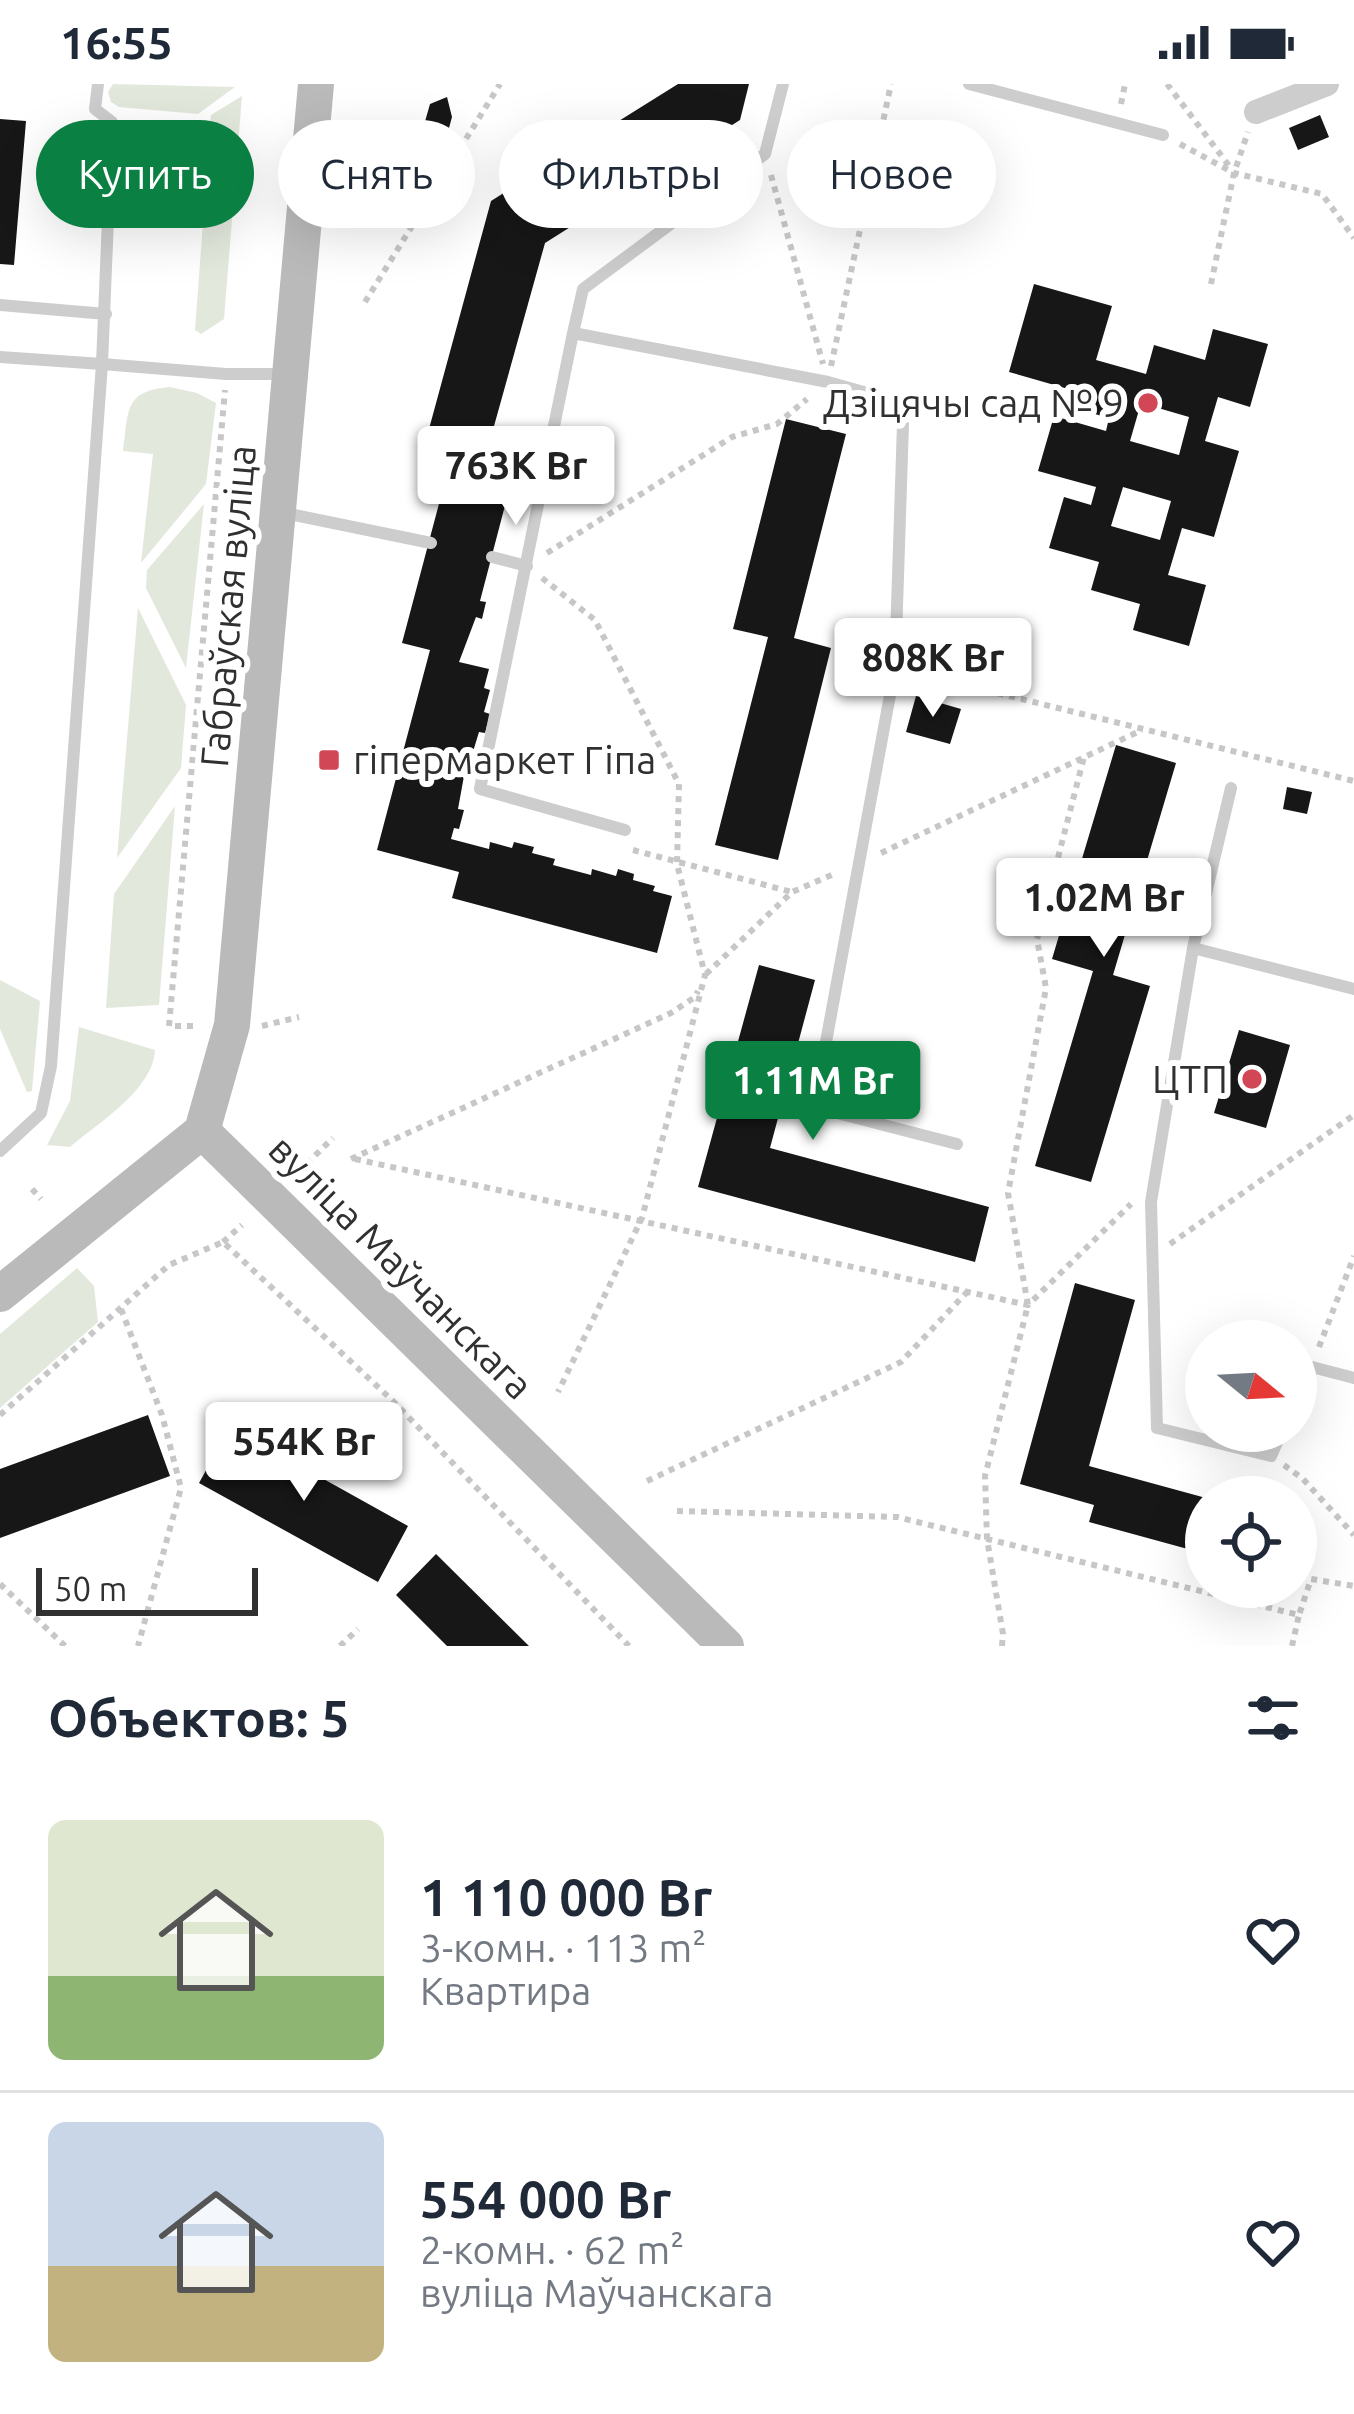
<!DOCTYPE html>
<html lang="ru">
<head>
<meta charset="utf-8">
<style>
  :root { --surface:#fff; --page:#f2f2f3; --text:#1f2937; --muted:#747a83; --line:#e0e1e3; --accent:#0b8043 }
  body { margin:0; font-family:Ubuntu,sans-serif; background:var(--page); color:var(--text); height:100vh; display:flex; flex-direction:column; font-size:45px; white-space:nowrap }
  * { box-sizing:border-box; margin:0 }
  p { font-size:39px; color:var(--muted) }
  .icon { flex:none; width:66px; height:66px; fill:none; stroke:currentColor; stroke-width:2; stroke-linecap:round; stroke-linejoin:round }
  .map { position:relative; height:1562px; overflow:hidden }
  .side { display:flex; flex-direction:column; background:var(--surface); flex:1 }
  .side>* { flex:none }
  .banner { position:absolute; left:36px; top:36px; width:1284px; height:108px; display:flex; gap:24px }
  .needle { width:78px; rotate:108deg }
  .controls { position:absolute; left:1185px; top:1236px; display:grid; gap:24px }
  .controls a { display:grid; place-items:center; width:132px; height:132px; border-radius:50%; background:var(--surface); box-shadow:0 12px 48px #0002; font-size:60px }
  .scale { position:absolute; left:36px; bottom:30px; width:222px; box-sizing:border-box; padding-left:12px; border:6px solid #303030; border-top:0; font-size:33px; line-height:42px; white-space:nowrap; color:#303030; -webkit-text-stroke:9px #fff; paint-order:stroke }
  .price { position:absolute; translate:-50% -102px; padding:0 27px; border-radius:12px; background:#fff; color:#222; font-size:39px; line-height:78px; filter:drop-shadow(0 3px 6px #0008) }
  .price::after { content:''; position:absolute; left:50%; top:72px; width:36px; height:27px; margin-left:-18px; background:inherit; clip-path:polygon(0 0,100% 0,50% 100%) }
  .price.active { background:var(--accent); color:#fff }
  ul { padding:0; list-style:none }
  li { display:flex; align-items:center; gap:36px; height:300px; padding:0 48px }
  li+li { border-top:3px solid var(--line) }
  li span { display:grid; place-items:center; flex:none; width:336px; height:240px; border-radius:18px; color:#555 }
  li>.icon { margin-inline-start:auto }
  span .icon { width:144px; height:144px; fill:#fffc; stroke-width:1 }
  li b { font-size:51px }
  h2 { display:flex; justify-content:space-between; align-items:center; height:144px; padding:0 48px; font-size:51px }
  .chip { padding:0 42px; border-radius:54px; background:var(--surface); box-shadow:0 12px 48px #0002; font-size:42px; line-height:108px }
  .chip.active { background:var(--accent); color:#fff }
  .status { display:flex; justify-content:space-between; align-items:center; height:84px; padding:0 60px; background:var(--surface); direction:ltr }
  .status svg { height:33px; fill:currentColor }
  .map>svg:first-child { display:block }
</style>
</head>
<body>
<div class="status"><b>16:55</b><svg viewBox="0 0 49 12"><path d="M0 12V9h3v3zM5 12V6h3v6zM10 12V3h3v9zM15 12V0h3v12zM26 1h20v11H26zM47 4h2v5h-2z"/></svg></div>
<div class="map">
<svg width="1354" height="1562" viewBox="0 0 1354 1562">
  <rect width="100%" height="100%" fill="#fff"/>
  <!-- green -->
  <path fill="#e3e8dd" d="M113,0L235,3L198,30L119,23L111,18L108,8Z
    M242,12L224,235L201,250L195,246L211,31Z
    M170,303L197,309L216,319L206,400L141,479L153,370L123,367C129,327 123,307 170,303Z
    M204,420L186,584L146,504L147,486Z
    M138,524L186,621L181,684L117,774Z
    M175,722L159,921L106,924L114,810Z
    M0,896L40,917L32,1007L27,1008L0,945Z
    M79,943L155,966C153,1006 98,1039 70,1063L47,1061L70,1017Z
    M77,1184L94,1202L98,1238L0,1324V1250Z"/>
  <!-- building -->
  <path fill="#171717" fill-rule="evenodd" d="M678,0H749L740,36L545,159L489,360L519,368L480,517L486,518L482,535L476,533L459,578L489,585L484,604L490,606L484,628L490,630L485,649L479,648L472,671L468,670L458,725L464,726L459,745L454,744L451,755L489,765L490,758L512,764L514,758L534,763L532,769L555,775L553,781L591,791L592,785L616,792L618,785L634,790L633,796L655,802L653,807L672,812L657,869L452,814L459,788L377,766L430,566L402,559L457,352L429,345L491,117Z
    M447,13L452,33L446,55L428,72L420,55L430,20Z
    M1320,31L1329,53L1298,66L1289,44Z
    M0,35L26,37L14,181L0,180Z
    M1034,200L1112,222L1096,276L1146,290L1154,261L1205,276L1213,245L1268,260L1250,323L1218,313L1205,357L1239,367L1214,453L1182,444L1168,491L1206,501L1189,562L1133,546L1140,520L1091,506L1099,478L1049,464L1064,413L1091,421L1096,403L1038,387L1054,332L1106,347L1109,334L1084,327L1089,311L1009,288ZM1141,319L1189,333L1179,371L1130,357ZM1123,403L1171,417L1160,456L1111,442Z
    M786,335L846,350L794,554L831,564L778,776L715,761L768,553L733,545Z
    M916,612L961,625L950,660L906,648Z
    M1116,661L1176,679L1113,891L1150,902L1091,1098L1035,1082L1093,887L1052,875Z
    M1287,703L1312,708L1307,730L1283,725Z
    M759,881L815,896L770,1064L989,1123L975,1178L698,1103Z
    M1239,946L1290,961L1266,1044L1214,1029Z
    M1075,1199L1135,1216L1089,1382L1206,1414V1470L1089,1438L1094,1421L1020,1400Z
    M148,1331L170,1392L0,1454V1385Z
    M230,1343L408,1442L378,1498L199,1399Z
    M436,1470L529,1562H447L396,1511Z"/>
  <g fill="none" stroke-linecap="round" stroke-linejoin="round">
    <!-- path -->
    <path stroke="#c7c7c7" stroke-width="6" stroke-dasharray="6 6" stroke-linecap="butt" d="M1167,0L1230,83
      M1121,20L1125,0
      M1180,60L1234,89L1322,110L1354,154
      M771,91L823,280
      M1211,200L1234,89L1248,48
      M365,218L500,0
      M831,282L891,0
      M547,469L732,353L777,340L807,315
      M542,494L595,536L679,700L677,780L705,891L642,1134L558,1308
      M916,589L1354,697
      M633,766L792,808
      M881,769L1142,646
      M706,890L792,808L836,789
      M193,942H169L225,306
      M262,942L299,933
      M351,1075L671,929L695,913L698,907
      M355,1075L1028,1221L1131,1120
      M298,1088L333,1054
      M32,1105L41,1115
      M223,1158L242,1141
      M1170,1160L1354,1031
      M121,1225L162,1331L181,1404L138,1562
      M1319,1263L1354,1172
      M0,1331L169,1181L223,1158L393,1317L629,1562
      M1284,1381L1303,1395L1354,1451
      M647,1397L901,1278L968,1207
      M677,1427L897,1433L1299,1531L1311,1495L1354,1502
      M0,1500L65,1562
      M340,1562L358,1545
      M1002,1562L1003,1550L987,1455L985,1392L1028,1221L1008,1109L1046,904L1037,855L1084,673
      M1292,1562L1299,1531"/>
    <!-- lane -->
    <path stroke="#cdcdcd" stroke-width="12" d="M969,0L1163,51
      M0,221L106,230
      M573,249L828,298L892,316L903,340L895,584L814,1023L957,1060
      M0,273L102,280L112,38L95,25L98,0
      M280,428L431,459
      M492,473L527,482
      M1231,704L1193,864L1151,1118L1157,1344L1271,1372L1282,1347
      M625,746L480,705L573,249L583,205L765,70L783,0
      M1193,864L1354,905
      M0,1067L41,1029L51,982L102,280L226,290H288
      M1296,1317L1312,1283L1354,1294"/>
    <!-- street -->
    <path stroke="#cdcdcd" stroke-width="24" d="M1256,28L1327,0"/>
    <!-- secondary -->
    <path stroke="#bababa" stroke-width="36" d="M202,1047L232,941L316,0
      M0,1210L202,1047L726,1562"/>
  </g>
  <!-- markers -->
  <g fill="#d24755" stroke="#fff" stroke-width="4.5">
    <circle cx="1148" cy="319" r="12"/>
    <rect x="317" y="664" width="24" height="24" rx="6"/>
    <circle cx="1252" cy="995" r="12"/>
  </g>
  <g text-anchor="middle" stroke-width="12" stroke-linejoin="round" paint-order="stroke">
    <!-- poi labels -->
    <g font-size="39" fill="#303030" stroke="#fff" text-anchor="end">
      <text x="1124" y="333">Дзіцячы сад № 9</text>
      <text x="353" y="690" text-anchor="start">гіпермаркет Гіпа</text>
      <text x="1228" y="1009">ЦТП</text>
    </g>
    <!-- street labels -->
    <g font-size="39" fill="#303030" stroke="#fff">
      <text transform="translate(228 522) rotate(-85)" y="14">Габраўская вуліца</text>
      <text transform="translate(401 1183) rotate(45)" y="14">вуліца Маўчанскага</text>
    </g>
  </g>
</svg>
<div class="controls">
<a><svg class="needle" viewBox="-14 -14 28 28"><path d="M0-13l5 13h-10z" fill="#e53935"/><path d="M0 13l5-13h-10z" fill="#747a83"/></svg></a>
<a><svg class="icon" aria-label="locate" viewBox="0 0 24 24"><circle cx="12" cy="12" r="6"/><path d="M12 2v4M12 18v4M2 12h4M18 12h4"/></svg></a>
</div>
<div class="scale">50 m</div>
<b class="price" style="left:516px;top:444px">763K Br</b>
<b class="price" style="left:933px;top:636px">808K Br</b>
<b class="price" style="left:1104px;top:876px">1.02M Br</b>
<b class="price active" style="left:813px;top:1059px">1.11M Br</b>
<b class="price" style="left:304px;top:1420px">554K Br</b>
<div class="banner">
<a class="chip active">Купить</a>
<a class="chip">Снять</a>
<a class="chip">Фильтры</a>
<a class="chip">Новое</a>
</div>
</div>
<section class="side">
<h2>Объектов: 5<svg class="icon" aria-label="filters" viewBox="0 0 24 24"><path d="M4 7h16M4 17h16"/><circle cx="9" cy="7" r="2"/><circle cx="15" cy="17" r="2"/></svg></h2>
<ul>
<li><span style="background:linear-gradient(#dfe7d0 65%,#8fb573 0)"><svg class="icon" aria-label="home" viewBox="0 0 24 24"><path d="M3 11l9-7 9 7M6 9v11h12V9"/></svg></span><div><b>1 110 000 Br</b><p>3-комн. · 113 m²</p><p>Квартира</p></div><svg class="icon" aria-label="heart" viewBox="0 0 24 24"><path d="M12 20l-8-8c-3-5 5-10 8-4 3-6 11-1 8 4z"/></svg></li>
<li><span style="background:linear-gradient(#c9d6e8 60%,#c2b280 0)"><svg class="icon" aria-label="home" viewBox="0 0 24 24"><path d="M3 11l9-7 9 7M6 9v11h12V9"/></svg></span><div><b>554 000 Br</b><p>2-комн. · 62 m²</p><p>вуліца Маўчанскага</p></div><svg class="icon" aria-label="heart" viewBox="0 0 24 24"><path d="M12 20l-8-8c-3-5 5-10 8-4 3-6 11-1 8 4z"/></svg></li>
</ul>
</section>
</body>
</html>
